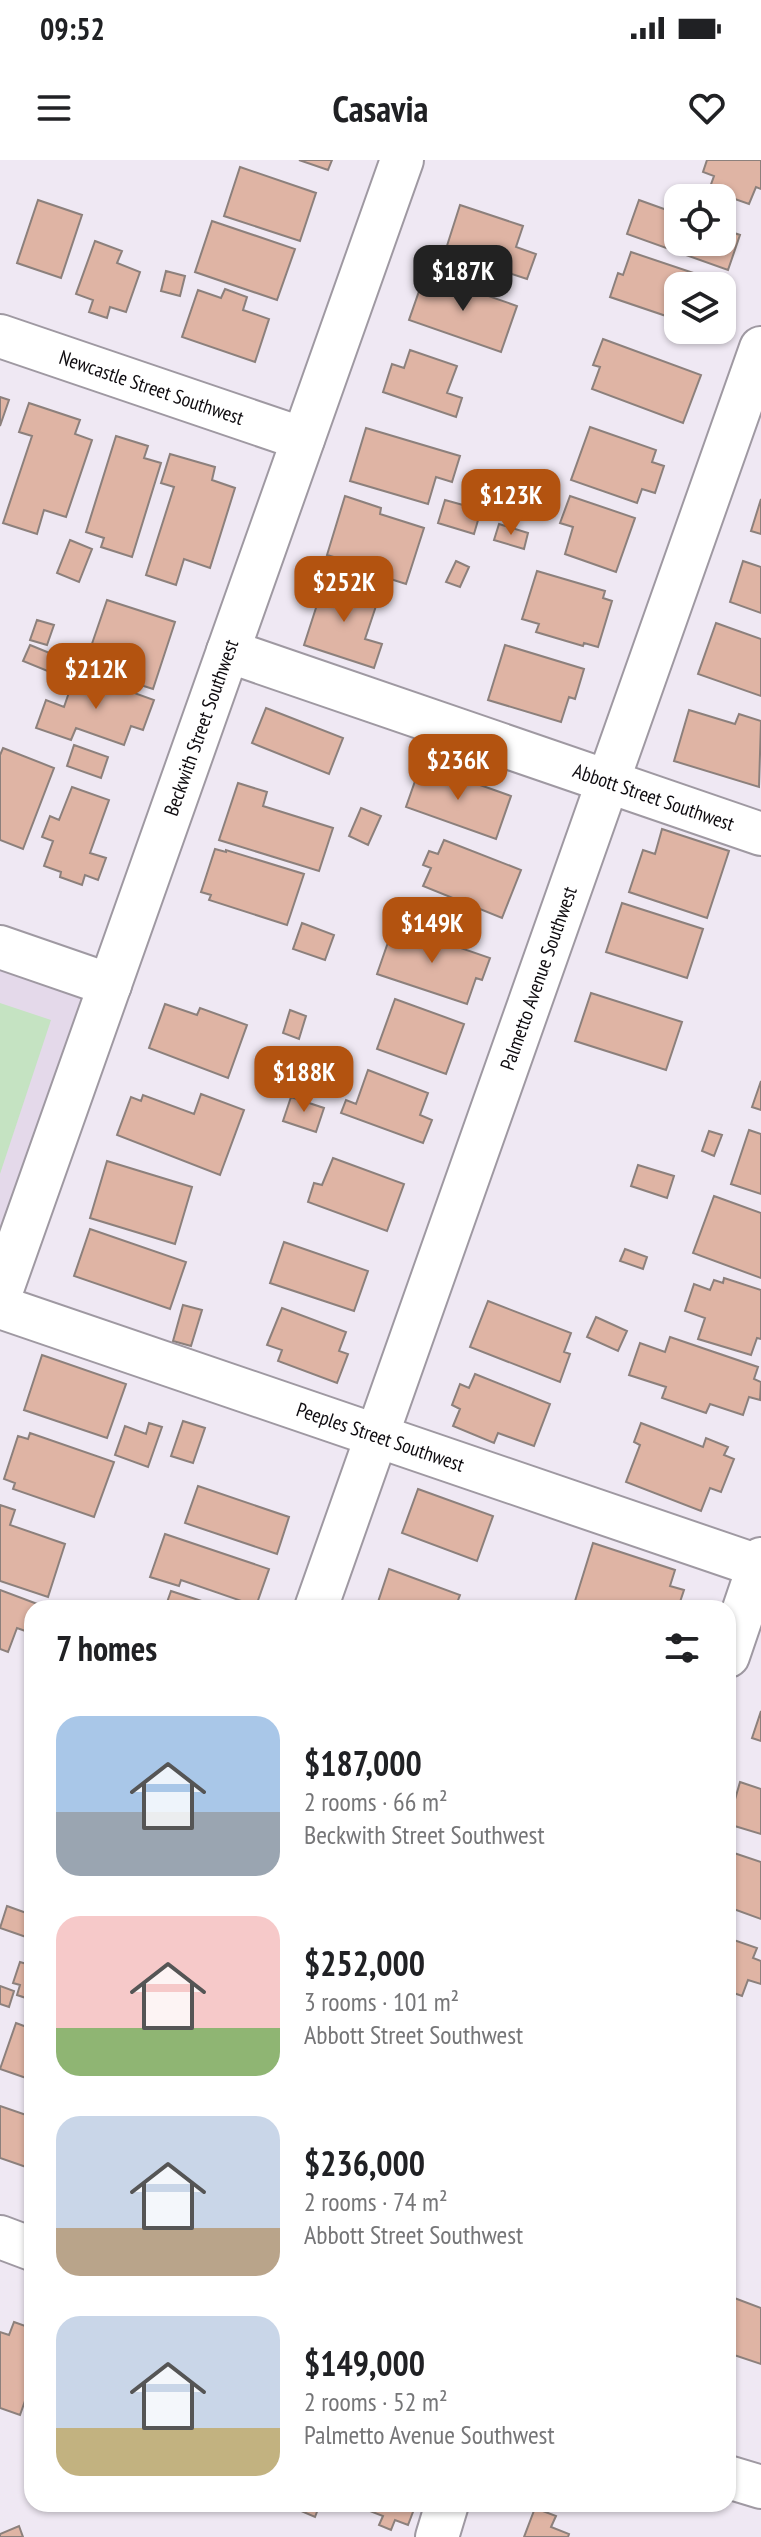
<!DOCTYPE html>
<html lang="en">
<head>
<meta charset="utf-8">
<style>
  :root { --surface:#fff; --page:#f6f6f6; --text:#202124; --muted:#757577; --accent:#b35310 }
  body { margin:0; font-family:"PT Sans Narrow",sans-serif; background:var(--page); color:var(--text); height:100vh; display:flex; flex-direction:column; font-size:30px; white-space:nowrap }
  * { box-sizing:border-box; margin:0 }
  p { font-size:26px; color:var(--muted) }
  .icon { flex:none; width:44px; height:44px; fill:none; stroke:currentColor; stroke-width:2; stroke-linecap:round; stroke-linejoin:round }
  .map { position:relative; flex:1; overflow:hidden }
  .side { position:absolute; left:24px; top:1440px; width:712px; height:912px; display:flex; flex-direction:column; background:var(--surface); border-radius:24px; box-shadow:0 2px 6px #0004 }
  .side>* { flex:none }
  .fabs { position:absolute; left:664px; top:24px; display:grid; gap:16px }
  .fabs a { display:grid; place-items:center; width:72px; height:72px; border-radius:16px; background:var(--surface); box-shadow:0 2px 6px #0004; font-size:40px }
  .price { position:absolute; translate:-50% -68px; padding:0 18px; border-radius:16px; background:var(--accent); color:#fff; font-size:26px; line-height:52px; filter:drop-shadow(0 2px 4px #0008) }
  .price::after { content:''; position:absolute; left:50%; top:48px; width:24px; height:18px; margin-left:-12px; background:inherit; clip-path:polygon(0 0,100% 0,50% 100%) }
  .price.current { background:#222; color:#fff }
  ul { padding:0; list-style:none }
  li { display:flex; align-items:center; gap:24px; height:200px; padding:0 32px }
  li span { display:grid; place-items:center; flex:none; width:224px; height:160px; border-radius:24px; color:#555 }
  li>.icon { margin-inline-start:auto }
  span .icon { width:96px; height:96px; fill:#fffc; stroke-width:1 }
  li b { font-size:34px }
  h2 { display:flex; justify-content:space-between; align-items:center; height:96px; padding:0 32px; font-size:34px }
  .status { display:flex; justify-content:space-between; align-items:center; height:56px; padding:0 40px; background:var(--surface); direction:ltr }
  .status svg { height:22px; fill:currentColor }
  header { display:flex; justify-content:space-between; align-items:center; height:104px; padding:0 32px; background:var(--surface); font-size:36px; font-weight:800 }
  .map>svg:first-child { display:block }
</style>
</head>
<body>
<div class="status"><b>09:52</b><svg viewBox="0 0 49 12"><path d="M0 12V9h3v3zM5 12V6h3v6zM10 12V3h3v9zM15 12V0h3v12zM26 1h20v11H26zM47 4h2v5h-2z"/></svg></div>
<header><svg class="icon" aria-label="menu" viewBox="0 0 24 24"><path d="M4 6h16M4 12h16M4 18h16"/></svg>Casavia<svg class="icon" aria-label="heart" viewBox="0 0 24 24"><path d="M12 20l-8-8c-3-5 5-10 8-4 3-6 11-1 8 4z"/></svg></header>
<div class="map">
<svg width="761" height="2377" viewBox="0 0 761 2377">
  <rect width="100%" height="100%" fill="#efe8f3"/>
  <!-- built -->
  <path fill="#e4d9ea" d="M0,787L110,825L0,1133Z"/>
  <!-- green -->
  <path fill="#c5e3c2" d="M0,843L51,860L0,1014Z"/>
  <!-- building -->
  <path fill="#dfb4a4" stroke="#8c807c" stroke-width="2" d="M299,0H332L328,10Z
    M707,0H761V29L756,27L749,44L709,30L714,16L703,12Z
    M240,7L316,33L300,81L224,56Z
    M38,40L82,55L61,118L17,103Z
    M639,40L678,54V82H722V69L740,75L728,110L627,74Z
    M460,45L523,66L516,87L536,94L527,119L445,92Z
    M212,61L295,89L277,140L195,112Z
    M95,81L122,91L117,103L140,112L126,152L110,147L107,158L89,152L93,140L76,134Z
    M631,92L732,126L722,155V126H678V160L610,137L618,113L623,115Z
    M166,111L185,116L180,136L161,131Z
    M425,114L517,146L501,192L409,160Z
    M225,129L247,137L243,150L269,159L255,202L182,177L198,130L221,138Z
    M603,179L701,215L683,263L592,229L600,207L593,205Z
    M410,190L457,206L447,233L462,238L456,257L383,232L392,204L404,208Z
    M0,237L9,240L0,266Z
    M29,243L80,260L75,274L92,280L66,357L44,350L37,374L3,363L32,276L19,272Z
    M590,267L656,290L652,302L664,306L655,333L642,329L637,343L571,320Z
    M366,268L460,296L452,322L436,317L428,344L350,321Z
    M116,276L148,286L144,298L161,303L132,397L101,387L104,378L86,372Z
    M170,294L215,307L212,320L235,328L210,408L184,399L176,425L146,415L174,327L161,323Z
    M345,336L381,348L380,354L424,368L406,424L356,408L357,404L327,395Z
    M570,336L635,358L616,412L565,394L573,367L560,363Z
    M761,339V374L751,371Z
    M445,340L481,350L474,374L438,363Z
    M499,364L528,373L524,389L494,380Z
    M70,380L92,389L79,422L57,413Z
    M456,401L469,407L460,427L446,422Z
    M743,401L761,407V453L730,442Z
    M537,411L605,431L603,438L612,441L598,487L584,483L583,486L536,472L539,464L522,459Z
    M325,420L379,437L365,479L382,484L374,508L304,485Z
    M107,440L175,462L153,529L84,507Z
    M37,460L54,465L47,485L30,480Z
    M716,463L761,479V536L698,514Z
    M30,485L57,496L50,512L23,501Z
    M505,485L584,509L575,539L569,537L561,562L488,540Z
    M76,512L154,540L143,570L131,566L124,585L76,568L71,580L36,568L46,540L64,547Z
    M266,548L343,578L329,614L252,583Z
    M689,550L735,564L739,554L761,561L759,627L674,601Z
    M74,585L108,597L101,618L67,606Z
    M3,588L54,608L23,689L0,680V595Z
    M421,604L511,636L496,679L406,647Z
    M238,623L267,632L263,646L333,668L319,711L219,680Z
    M72,627L109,640L90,693L106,698L98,720L85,715L82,725L60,717L61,712L44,706L53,681L42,677L50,656L59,660Z
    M361,648L381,656L368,685L349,676Z
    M662,669L729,691L707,758L629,732L643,690L655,694Z
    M444,680L521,710L502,758L423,726L431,708L423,705L429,691L438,694Z
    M215,689L226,692V690L304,714L287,765L209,740L211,735L201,732Z
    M622,743L703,769L687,818L606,792Z
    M302,763L334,775L325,800L293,789Z
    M394,765L490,798L482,820L476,818L467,844L377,814Z
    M591,833L682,862L666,910L575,881Z
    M395,839L464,864L446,914L377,889Z
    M165,844L197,855L200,848L247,865L228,918L149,888Z
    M290,850L306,856L299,879L283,873Z
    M368,910L428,933L420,955L432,960L423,983L341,953L346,940L356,944Z
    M761,921V950L752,947Z
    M201,934L244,950L220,1015L117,975L131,937L141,941L143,935L194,954Z
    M291,937L324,948L316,972L283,961Z
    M749,970L761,974V1034L731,1024Z
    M709,971L722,975L714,996L702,991Z
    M333,998L404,1024L387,1071L308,1042L314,1023L322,1025Z
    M107,1001L192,1027L175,1084L90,1058Z
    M638,1005L674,1016L667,1038L631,1026Z
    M714,1036L761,1053V1118L693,1093Z
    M90,1069L186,1102L170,1149L74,1116Z
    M284,1082L368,1111L354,1151L270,1123Z
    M625,1089L647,1097L643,1109L620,1101Z
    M724,1118L761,1130V1179L757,1178L751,1195L698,1179L705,1158L685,1151L694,1124L710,1130L714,1120L723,1123Z
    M488,1141L571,1173L564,1192L570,1194L560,1222L470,1187Z
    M183,1145L202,1150L191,1186L173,1181Z
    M282,1148L346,1172L339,1191L348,1194L337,1223L278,1201L282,1190L267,1185Z
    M596,1157L627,1171L618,1191L587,1177Z
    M670,1177L758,1207L754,1219L761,1222L760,1240L749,1237L743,1255L710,1244L706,1253L662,1238L666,1227L629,1215L640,1183L665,1192Z
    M42,1195L126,1224L107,1278L24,1250Z
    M475,1214L550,1244L534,1286L498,1273L494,1283L453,1266L460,1249L452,1245L460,1224L469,1228Z
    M183,1261L205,1268L193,1303L171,1296Z
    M149,1263L162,1267L148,1307L115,1295L125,1266L146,1274Z
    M641,1263L703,1287L706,1278L728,1287L724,1295L734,1299L721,1332L710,1328L701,1351L626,1322L640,1285L634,1282Z
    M30,1273L114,1302L94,1357L13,1329L15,1323L4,1319L18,1276L28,1279Z
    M198,1326L289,1357L277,1394L185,1363Z
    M418,1329L493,1356L477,1401L402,1373Z
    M0,1345L15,1350L10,1365L65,1384L48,1437L0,1421Z
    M165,1374L269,1409L256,1446L181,1420L179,1426L150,1417Z
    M593,1383L675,1410L670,1426L684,1430L678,1448H596L575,1441Z
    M389,1409L460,1435L455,1448H376Z
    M0,1430L48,1448H32V1479L30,1478L31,1473L17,1468L8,1492L0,1489Z
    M171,1431L223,1448H165Z
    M761,1551V1581L752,1578Z
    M740,1622L761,1629V1674L728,1664Z
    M728,1691L761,1702V1759L728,1747Z
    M7,1746L32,1755V1779L0,1768Z
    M728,1778L757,1788L753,1798L761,1801V1824L748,1820L742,1836L728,1831Z
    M32,1799V1840L17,1835L20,1825L13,1823L20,1802L30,1805Z
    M0,1826L14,1831L9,1847L0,1844Z
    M16,1863L32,1869V1920L0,1909Z
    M0,1946L32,1957V2009L0,1998Z
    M729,2136L761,2148V2204L728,2193Z
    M14,2162L31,2168L27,2179L32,2181V2221L20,2255L0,2248V2172L9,2175Z
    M285,2344H320L315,2357Z
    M352,2344H416L408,2365L395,2360L391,2370L379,2365L383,2356Z
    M535,2348L556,2356L551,2367L569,2374L568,2377H524Z
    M19,2366L23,2377H0V2374Z"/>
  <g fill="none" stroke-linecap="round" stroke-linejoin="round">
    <!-- street casing -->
    <g stroke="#9f99a2" stroke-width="46">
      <g id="street">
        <path id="s1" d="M0,176L303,279"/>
        <path id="s2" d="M228,491L761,674"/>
        <path d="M0,787L110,825"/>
        <path id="s3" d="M0,1135L402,0"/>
        <path id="s4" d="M0,1147L761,1407"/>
        <path id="s5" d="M316,1448L761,188"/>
        <path d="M728,1496L761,1399"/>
        <path d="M0,2077L32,2089"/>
        <path d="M728,2317L761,2327"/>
        <path d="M437,2377L447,2344"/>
      </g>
    </g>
    <!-- street -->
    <use href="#street" stroke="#fff" stroke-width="42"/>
  </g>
  <g text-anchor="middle" stroke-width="7" stroke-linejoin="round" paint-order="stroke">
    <!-- street labels -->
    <g font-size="20" fill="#0f0c10" stroke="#fcf6ff">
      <text dy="7" stroke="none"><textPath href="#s1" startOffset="160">Newcastle Street Southwest</textPath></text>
      <text dy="7" stroke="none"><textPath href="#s3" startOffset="602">Beckwith Street Southwest</textPath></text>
      <text dy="7" stroke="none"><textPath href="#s2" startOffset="450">Abbott Street Southwest</textPath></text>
      <text dy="7" stroke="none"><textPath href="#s5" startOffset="668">Palmetto Avenue Southwest</textPath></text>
      <text dy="7" stroke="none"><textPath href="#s4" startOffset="402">Peeples Street Southwest</textPath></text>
    </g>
  </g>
</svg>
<div class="fabs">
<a><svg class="icon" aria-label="locate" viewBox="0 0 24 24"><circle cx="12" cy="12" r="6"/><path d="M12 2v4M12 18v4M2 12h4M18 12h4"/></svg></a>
<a><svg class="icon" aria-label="layers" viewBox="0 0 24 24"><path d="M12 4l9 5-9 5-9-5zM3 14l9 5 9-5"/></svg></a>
</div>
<b class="price current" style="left:463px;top:153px">$187K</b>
<b class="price" style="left:511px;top:377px">$123K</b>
<b class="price" style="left:344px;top:464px">$252K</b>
<b class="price" style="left:96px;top:551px">$212K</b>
<b class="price" style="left:458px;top:642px">$236K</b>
<b class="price" style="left:432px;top:805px">$149K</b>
<b class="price" style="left:304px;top:954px">$188K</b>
<section class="side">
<h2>7 homes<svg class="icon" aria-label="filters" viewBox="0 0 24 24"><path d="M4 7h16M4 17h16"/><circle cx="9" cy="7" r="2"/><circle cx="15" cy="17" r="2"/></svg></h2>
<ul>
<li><span style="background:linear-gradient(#a9c7e8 60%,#9aa5b1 0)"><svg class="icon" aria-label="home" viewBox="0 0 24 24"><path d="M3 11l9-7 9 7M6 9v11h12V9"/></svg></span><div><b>$187,000</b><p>2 rooms · 66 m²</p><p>Beckwith Street Southwest</p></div></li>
<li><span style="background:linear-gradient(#f6c9c9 70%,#8fb573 0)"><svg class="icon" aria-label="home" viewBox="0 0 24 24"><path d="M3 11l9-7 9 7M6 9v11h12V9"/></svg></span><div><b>$252,000</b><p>3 rooms · 101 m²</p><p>Abbott Street Southwest</p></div></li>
<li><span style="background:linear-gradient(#c9d6e8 70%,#b9a48a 0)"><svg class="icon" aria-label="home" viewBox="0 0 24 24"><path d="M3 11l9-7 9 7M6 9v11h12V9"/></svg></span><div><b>$236,000</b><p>2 rooms · 74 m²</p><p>Abbott Street Southwest</p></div></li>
<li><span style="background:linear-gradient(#c9d6e8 70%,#c2b280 0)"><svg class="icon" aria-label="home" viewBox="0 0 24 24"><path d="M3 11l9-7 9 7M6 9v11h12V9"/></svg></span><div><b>$149,000</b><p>2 rooms · 52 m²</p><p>Palmetto Avenue Southwest</p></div></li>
</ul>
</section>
</div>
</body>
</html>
